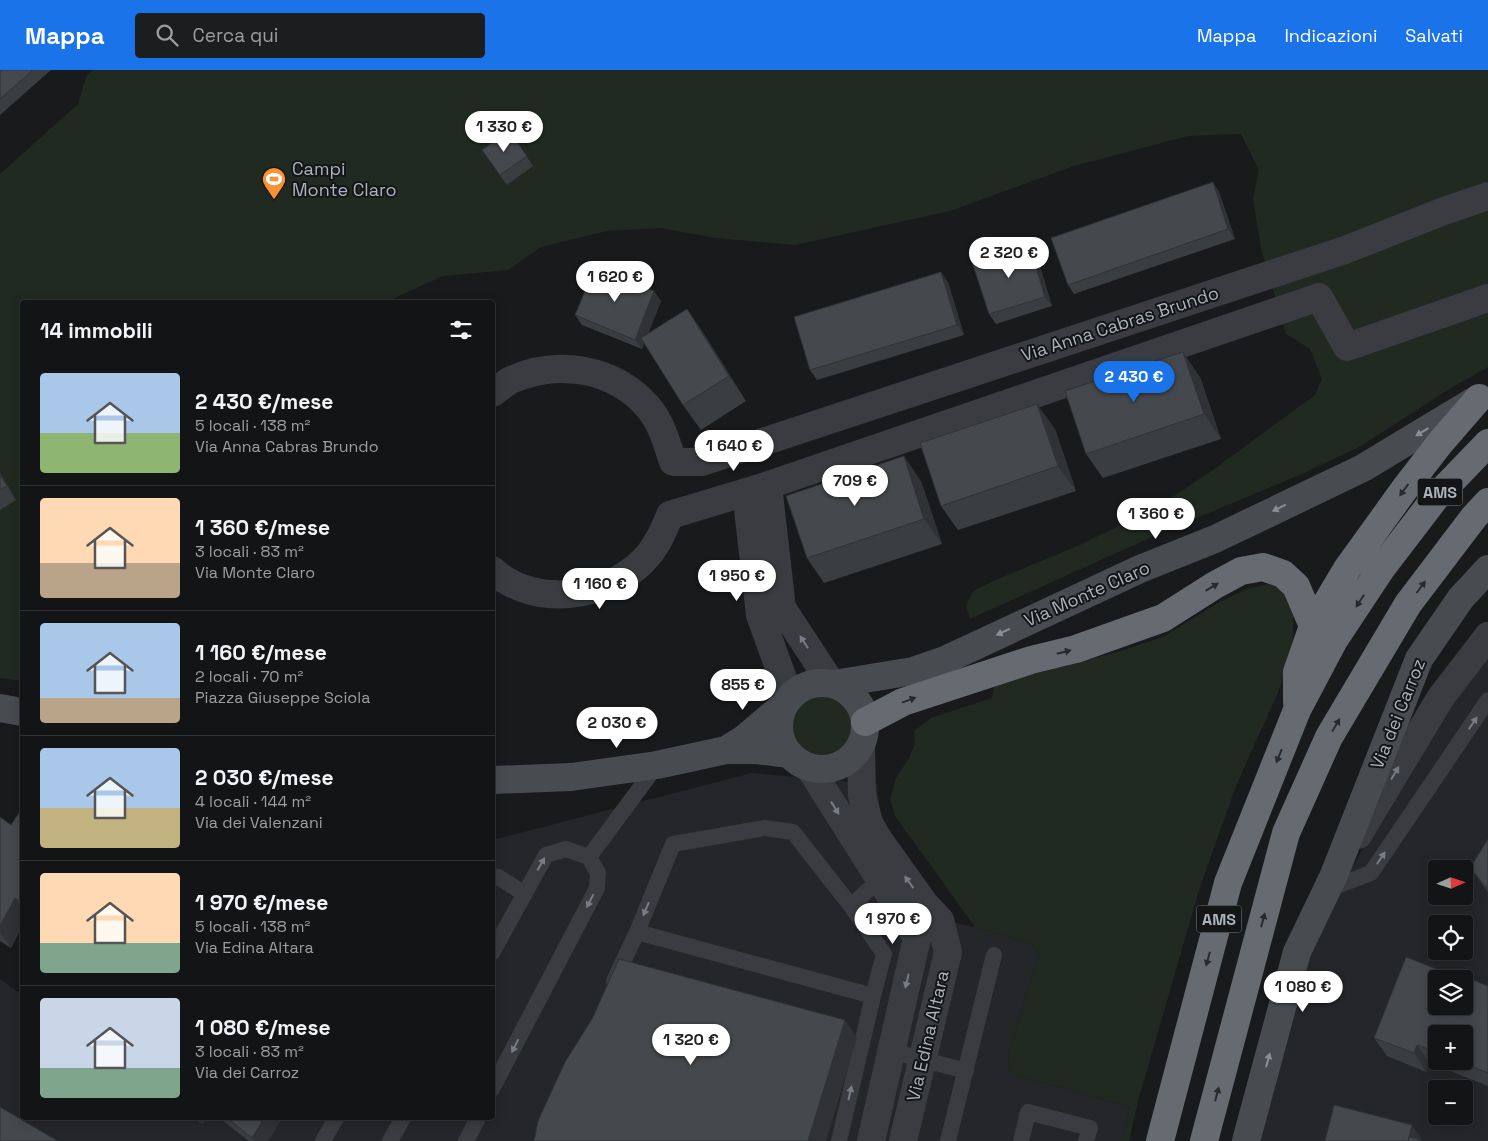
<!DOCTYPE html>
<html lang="it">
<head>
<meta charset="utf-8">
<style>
  :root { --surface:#131415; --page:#1c1d1e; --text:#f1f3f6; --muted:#9d9ea0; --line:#323334; --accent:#1a73e8 }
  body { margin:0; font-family:"Space Grotesk",sans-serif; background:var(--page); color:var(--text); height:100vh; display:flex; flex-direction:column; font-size:19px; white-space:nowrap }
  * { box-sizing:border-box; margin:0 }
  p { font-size:16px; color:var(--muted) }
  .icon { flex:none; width:28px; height:28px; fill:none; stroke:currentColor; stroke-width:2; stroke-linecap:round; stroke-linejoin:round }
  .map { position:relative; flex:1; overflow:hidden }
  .sheet { position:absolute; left:20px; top:230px; width:475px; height:820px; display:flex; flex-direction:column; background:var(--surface); border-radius:5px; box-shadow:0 2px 12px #0003,0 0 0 1px var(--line) }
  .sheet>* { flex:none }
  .needle { width:32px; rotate:87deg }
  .tools { position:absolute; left:1428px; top:790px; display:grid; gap:10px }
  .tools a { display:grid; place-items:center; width:45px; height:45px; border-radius:5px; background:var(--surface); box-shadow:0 2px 12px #0003,0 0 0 1px var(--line); font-size:25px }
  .price { position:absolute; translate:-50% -42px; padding:0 11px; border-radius:18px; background:#fff; color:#222; font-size:16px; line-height:32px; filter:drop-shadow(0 1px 2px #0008) }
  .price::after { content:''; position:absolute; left:50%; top:30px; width:15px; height:11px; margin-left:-8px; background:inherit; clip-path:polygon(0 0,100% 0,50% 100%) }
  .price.selected { background:var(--accent); color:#fff }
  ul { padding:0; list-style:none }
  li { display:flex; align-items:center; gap:15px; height:125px; padding:0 20px }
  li+li { border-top:1px solid var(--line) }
  li span { display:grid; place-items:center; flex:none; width:140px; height:100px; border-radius:5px; color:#555 }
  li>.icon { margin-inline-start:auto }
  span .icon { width:60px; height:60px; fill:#fffc; stroke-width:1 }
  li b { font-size:21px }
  h2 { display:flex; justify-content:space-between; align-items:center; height:60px; padding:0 20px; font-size:21px }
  header { display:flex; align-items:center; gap:30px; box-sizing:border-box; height:70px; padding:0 25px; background:var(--accent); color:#fff }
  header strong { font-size:24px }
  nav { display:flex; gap:28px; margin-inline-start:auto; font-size:18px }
  .search { width:350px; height:45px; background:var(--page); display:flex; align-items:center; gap:12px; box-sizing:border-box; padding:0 18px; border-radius:5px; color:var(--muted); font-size:19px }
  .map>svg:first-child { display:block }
</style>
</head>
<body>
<header>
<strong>Mappa</strong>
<div class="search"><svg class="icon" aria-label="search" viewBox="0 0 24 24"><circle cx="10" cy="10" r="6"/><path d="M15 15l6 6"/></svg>Cerca qui</div>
<nav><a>Mappa</a><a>Indicazioni</a><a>Salvati</a></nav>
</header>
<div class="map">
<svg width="1488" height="1071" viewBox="0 0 1488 1071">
  <rect width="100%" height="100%" fill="#191a1c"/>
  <!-- built -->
  <path fill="#252629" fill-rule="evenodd" d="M1488,583V1071H1253L1318,855L1460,615ZM1436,799H1464V826H1436ZM1436,854H1464V881H1436ZM1436,909H1464V936H1436ZM1436,964H1464V991H1436ZM1436,1019H1464V1046H1436Z
    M752,703L877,714L881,755L952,852L975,857L1032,874L1039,884L1009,982L1008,999L1016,1005L1130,1037L1122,1071H0V909L22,925V1048H492L493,770Z"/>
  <!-- green -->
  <path fill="#212a21" d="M93,0H1488V297L1446,321L1361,376L1304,403L1154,466L970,549L966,536L973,521L993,511L1080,475L1159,436L1213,400L1315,325L1322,309L1310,279L1286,264L1261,178L1253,128L1259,100L1241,64L1188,66L1074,96L950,141L795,175L715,168L660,158L607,161L541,177L508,200L443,206L386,232H22V611L0,608V104L78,34L86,7Z
    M1268,514L1283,520L1293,535V567L1280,618L1236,716L1200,817L1138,1031L1129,1071H1122L1130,1037L1016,1005L1008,999L1009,982L1039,884L1032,874L975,857L895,746L890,730L896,708L908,690L915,674L914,661L931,648L992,628L995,614L1121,581L1165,566L1216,534L1246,519Z
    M785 656a38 38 0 1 1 76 0a38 38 0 1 1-76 0Z"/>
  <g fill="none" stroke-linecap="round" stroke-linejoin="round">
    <!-- lane -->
    <path stroke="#3a3c41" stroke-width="16" d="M589,787L657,695
      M492,806L498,807L525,824
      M1326,820L1371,803L1488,630
      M851,836L880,809
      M492,883L546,785L566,779L589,787L598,803L597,818L492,1019
      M614,911L637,862L673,774L765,758L793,762L851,836L884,884L873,926L637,862
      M891,981L966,1001
      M323,1071L336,1048
      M390,1071L403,1048
      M466,1071L478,1048
      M839,1071L873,926
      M948,1071L994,885
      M1021,1071L1028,1042L1090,1058L1086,1071"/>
    <!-- street -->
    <path stroke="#3a3c41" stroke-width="28" d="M492,323C499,319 505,313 511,310C558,289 614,298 648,337C661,352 667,373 673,392H702L1345,180L1444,141L1488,126
      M768,415L782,538L831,613
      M746,422L760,545L790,628
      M492,500C534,538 605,529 643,491C656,478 663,462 670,445L760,418L1319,227L1347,277L1488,228
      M861,675L862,725L869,753L879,770L924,833L940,850L948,882L903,1071
      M809,697L917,868L871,1071
      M1358,765L1441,627L1488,566"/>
    <!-- secondary -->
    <path stroke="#484c51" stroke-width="28" d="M779 656a43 43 0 1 1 86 0a43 43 0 1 1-86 0Z
      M834,614L913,601L945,590L1140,499L1215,469L1363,398L1474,331
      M0,638L22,642
      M726,680L745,668L784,635
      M492,710L571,707L657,695L726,680H756L789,684
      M1246,1071L1297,882L1334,805L1419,589L1461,528L1488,499"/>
    <!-- highway -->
    <path stroke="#666b72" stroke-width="28" d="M1297,632V602L1313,556L1347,499L1406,417L1440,373L1479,328
      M865,652L903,632L1031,590L1076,579L1163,548L1215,515L1241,501L1263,497L1283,504L1296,516L1313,556
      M1160,1071L1228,813L1297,640L1334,570L1381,499L1436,427L1488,373
      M1204,1071L1286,763L1329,667L1408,534L1474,447L1488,432"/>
  </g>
  <!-- wall -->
  <path fill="#3b3e41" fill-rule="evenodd" d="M0,0H51L0,45Z
    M509,61L533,96L507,115L482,80Z
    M1213,112L1219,122L1235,169L1074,224L1068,215Z
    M1029,174L1036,183L1052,236L996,254L989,244Z
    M948,212L964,265L817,310L810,300Z
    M654,221L661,231L648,264L687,239L704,264L746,331L701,360L683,335L644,273L642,279L582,255L575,245Z
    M1200,307L1221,369L1103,408L1086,384Z
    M1055,359L1076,421L958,460L941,436Z
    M0,402L16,430L0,440Z
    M921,411L942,474L824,513L807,488Z
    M22,741V856L11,878L0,871V747L11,755Z
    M1488,769V822L1470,798Z
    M1444,902L1449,908L1436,936L1488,916V1016L1430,993L1426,1002L1387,986L1374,968ZM1436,964L1464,991H1436Z
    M194,1048H208L202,1054Z
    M219,1048H282L268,1071H249Z"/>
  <!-- shaded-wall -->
  <path fill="#303235" d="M1213,112L1219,122L1235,169L1228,159Z
    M1029,174L1036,183L1052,236L1045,227Z
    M941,202L948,212L964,265L957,255Z
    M654,221L661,231L642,279L635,270Z
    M687,239L704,264L746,331L729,306Z
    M1183,282L1200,307L1221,369L1204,344Z
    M1037,334L1055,359L1076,421L1058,396Z
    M904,386L921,411L942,474L924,449Z
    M0,402L16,430L7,416L0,405Z
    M15,828L22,839V856L11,878L0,862V856Z
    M1444,902L1449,909L1442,906Z
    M845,950L857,968L826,1071H808Z
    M1417,975L1430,993L1426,1002L1414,983Z
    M198,1048H208L202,1054Z
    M264,1048H282L268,1071H255L252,1068Z
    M1412,1055L1422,1069L1421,1071H1408Z"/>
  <!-- building -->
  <path fill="#45484c" stroke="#303235" d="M0,0H33L0,29Z
    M509,61L527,86L500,105L482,80Z
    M1213,112L1228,159L1068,215L1051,168Z
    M1029,174L1045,227L989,244L972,192Z
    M595,197L654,221L635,270L575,245Z
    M941,202L957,255L810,300L794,247Z
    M687,239L729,306L683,335L641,268Z
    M1183,282L1204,344L1086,384L1065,321Z
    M1037,334L1058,396L941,436L920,373Z
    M904,386L924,449L807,488L786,426Z
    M0,405L7,416L0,420Z
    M21,740L22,741V827L20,831L15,828L0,856V747L11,755Z
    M1488,769V819L1470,798Z
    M1406,887L1444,902L1442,906L1450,909H1436V936H1464V913L1466,907L1488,916V1003L1458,991H1464V964H1436V982L1417,975L1414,983L1374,968Z
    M619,889L845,950L808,1071H534L538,1051L565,992L592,949Z
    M1334,1035L1412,1055L1408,1071H1325Z
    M0,1037L58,1071H0Z
    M227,1048H264L252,1068Z
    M1409,1067L1419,1069L1418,1071H1408Z"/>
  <!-- one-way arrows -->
  <defs><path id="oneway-solid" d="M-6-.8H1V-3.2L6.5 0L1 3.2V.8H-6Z" transform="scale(1.25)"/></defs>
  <g fill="#888f97">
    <use href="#oneway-solid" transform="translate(1422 362) rotate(149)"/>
    <use href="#oneway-solid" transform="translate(1279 438) rotate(154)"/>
    <use href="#oneway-solid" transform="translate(1003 562) rotate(155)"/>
    <use href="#oneway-solid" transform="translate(1268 990) rotate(-75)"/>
  </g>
  <g fill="#282a2e">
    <use href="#oneway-solid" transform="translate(1404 420) rotate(126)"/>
    <use href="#oneway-solid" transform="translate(1212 517) rotate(-31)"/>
    <use href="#oneway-solid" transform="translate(1421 517) rotate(-53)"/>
    <use href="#oneway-solid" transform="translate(1360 531) rotate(123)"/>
    <use href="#oneway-solid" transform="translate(1064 582) rotate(-14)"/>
    <use href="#oneway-solid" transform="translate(909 630) rotate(-20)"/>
    <use href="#oneway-solid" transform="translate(1336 655) rotate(-59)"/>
    <use href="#oneway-solid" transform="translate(1279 686) rotate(112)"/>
    <use href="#oneway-solid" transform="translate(1263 850) rotate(-75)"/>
    <use href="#oneway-solid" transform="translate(1208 889) rotate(105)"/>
    <use href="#oneway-solid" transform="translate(1217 1024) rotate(-75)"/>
  </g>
  <g fill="#787d85">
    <use href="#oneway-solid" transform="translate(804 572) rotate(-123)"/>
    <use href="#oneway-solid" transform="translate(1473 653) rotate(-56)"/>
    <use href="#oneway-solid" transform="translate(1395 703) rotate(-59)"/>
    <use href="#oneway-solid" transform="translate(835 738) rotate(58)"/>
    <use href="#oneway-solid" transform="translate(1381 788) rotate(-56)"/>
    <use href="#oneway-solid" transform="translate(541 794) rotate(-61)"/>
    <use href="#oneway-solid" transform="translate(909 812) rotate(-126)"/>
    <use href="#oneway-solid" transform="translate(590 831) rotate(117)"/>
    <use href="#oneway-solid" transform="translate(646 839) rotate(113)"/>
    <use href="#oneway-solid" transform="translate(907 911) rotate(103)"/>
    <use href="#oneway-solid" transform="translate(515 976) rotate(117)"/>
    <use href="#oneway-solid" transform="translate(850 1023) rotate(-77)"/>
  </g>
  <!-- icons -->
  <defs>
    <g id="stadium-pin" transform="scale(1.25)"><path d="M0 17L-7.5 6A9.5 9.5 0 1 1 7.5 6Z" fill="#fa9133" stroke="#141517"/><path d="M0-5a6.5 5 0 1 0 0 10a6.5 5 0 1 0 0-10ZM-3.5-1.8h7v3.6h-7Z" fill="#fff"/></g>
  </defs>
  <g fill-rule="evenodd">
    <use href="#stadium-pin" x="274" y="109"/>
  </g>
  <g text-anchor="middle" stroke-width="4" stroke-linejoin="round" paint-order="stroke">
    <!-- shield labels -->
    <g fill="#141517" stroke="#7e848a" stroke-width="1">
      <rect x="1417.5" y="408.5" width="45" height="27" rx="4"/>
      <rect x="1196.5" y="835.5" width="45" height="27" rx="4"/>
    </g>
    <g font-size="16" font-weight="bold" fill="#abb3bc">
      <text x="1440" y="428">AMS</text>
      <text x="1219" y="855">AMS</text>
    </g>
    <!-- poi labels -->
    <g font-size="18" fill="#abb3bc" stroke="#141517" text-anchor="start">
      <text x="292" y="105">Campi<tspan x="292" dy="21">Monte Claro</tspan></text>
    </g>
    <!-- street labels -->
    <g font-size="18" fill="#abb3bc" stroke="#141517">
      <text transform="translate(1120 254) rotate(-18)" y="6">Via Anna Cabras Brundo</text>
      <text transform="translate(1087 524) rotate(-24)" y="6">Via Monte Claro</text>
      <text transform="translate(1398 644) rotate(-68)" y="6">Via dei Carroz</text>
      <text transform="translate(928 966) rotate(-77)" y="6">Via Edina Altara</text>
    </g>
  </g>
</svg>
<div class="tools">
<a><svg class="needle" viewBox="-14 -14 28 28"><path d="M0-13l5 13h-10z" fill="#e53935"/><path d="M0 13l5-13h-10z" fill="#9d9ea0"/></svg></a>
<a><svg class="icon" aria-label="locate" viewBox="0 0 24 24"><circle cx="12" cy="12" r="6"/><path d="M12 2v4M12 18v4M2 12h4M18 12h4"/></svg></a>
<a><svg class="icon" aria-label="layers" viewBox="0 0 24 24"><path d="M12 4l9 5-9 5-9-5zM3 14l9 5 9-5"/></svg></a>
<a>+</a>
<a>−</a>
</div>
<b class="price" style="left:504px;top:83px">1 330 €</b>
<b class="price" style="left:1009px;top:209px">2 320 €</b>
<b class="price" style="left:615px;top:233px">1 620 €</b>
<b class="price selected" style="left:1134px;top:333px">2 430 €</b>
<b class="price" style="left:734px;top:402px">1 640 €</b>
<b class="price" style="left:855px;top:437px">709 €</b>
<b class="price" style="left:1156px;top:470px">1 360 €</b>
<b class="price" style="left:737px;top:532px">1 950 €</b>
<b class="price" style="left:600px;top:540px">1 160 €</b>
<b class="price" style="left:743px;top:641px">855 €</b>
<b class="price" style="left:617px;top:679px">2 030 €</b>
<b class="price" style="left:893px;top:875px">1 970 €</b>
<b class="price" style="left:1303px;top:943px">1 080 €</b>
<b class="price" style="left:691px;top:996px">1 320 €</b>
<section class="sheet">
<h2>14 immobili<svg class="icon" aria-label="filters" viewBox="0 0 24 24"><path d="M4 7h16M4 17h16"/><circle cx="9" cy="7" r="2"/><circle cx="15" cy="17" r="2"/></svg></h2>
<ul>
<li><span style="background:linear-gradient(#a9c7e8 60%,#8fb573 0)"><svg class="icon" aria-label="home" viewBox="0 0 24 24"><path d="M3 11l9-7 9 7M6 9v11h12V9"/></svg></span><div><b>2 430 €/mese</b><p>5 locali · 138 m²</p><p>Via Anna Cabras Brundo</p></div></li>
<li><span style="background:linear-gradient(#ffd9b3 65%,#b9a48a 0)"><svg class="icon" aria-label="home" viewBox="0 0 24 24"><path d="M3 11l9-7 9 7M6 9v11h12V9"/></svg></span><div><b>1 360 €/mese</b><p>3 locali · 83 m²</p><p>Via Monte Claro</p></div></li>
<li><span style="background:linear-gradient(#a9c7e8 75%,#b9a48a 0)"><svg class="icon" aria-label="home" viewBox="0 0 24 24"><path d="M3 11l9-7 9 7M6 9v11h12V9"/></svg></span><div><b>1 160 €/mese</b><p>2 locali · 70 m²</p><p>Piazza Giuseppe Sciola</p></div></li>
<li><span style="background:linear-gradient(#a9c7e8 60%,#c2b280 0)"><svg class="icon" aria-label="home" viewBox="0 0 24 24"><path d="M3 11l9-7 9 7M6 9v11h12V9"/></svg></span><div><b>2 030 €/mese</b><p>4 locali · 144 m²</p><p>Via dei Valenzani</p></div></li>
<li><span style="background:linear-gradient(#ffd9b3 70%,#7fa58c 0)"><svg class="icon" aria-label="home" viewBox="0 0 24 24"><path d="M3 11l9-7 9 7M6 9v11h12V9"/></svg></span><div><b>1 970 €/mese</b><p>5 locali · 138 m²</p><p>Via Edina Altara</p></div></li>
<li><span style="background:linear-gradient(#c9d6e8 70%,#7fa58c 0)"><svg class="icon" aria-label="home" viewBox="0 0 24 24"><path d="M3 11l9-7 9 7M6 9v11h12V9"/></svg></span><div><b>1 080 €/mese</b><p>3 locali · 83 m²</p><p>Via dei Carroz</p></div></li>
</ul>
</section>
</div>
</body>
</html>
